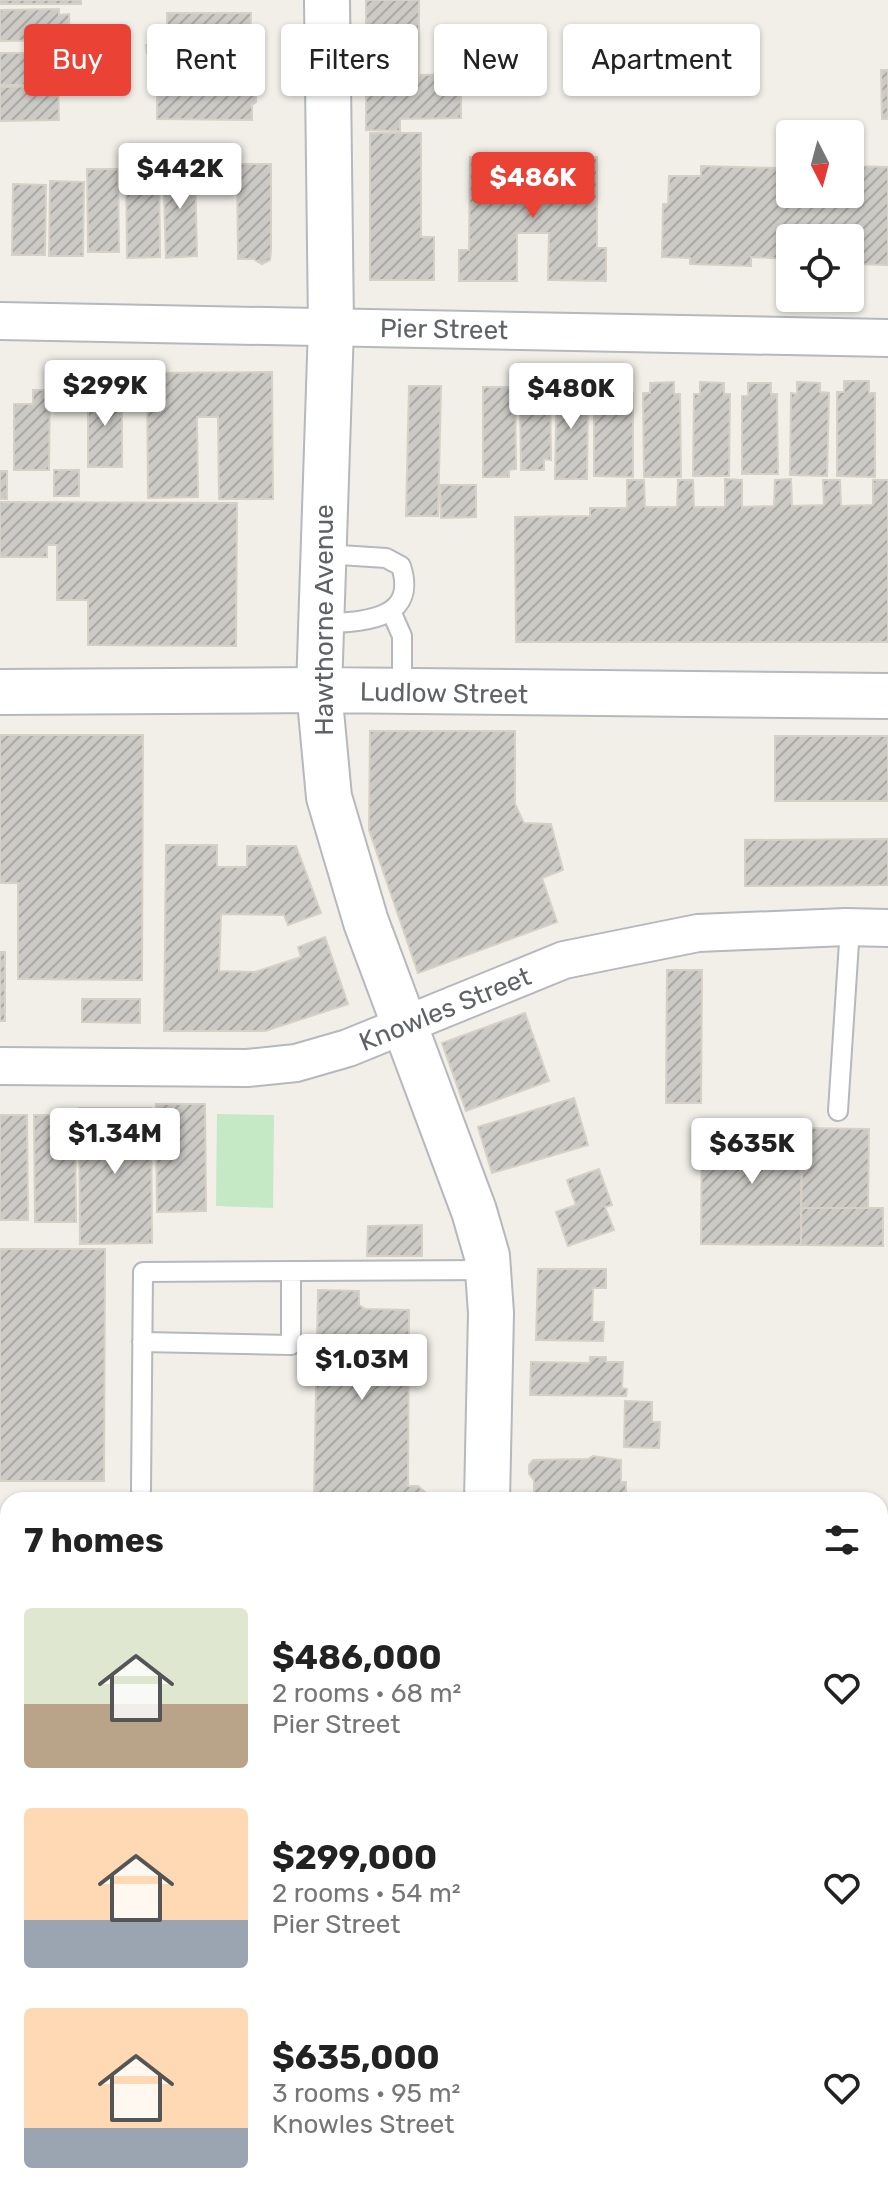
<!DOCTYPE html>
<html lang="en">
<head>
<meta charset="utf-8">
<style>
  :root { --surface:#fff; --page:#f6f6f6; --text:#222; --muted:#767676; --accent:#ea4335 }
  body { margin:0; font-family:Rubik,sans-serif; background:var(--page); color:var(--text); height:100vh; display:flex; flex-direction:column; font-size:30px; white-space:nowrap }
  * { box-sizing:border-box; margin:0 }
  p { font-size:26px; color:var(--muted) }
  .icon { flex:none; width:44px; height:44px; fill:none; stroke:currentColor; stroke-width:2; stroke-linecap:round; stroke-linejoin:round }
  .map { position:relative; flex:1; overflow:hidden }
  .drawer { position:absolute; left:0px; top:1492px; width:888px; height:712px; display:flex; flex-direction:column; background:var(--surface); border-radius:24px 24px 0 0; box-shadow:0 2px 6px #0004 }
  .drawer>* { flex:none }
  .banner { position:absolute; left:24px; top:24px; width:840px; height:72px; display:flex; gap:16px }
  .needle { width:52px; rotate:174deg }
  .fabs { position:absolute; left:776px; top:120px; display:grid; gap:16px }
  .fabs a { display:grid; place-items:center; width:88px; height:88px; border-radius:8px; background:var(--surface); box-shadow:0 2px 6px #0004; font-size:40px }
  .price { position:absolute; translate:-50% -68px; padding:0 18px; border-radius:8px; background:#fff; color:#222; font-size:26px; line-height:52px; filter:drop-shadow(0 2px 4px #0008) }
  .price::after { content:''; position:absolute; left:50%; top:48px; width:24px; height:18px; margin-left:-12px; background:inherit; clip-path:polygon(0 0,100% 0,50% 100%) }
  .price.current { background:var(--accent); color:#fff }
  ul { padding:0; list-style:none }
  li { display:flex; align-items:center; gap:24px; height:200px; padding:0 24px }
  li span { display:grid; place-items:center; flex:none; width:224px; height:160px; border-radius:8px; color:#555 }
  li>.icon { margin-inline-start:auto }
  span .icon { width:96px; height:96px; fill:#fffc; stroke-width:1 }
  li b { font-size:34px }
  h2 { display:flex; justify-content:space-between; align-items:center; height:96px; padding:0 24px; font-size:34px }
  .pill { padding:0 28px; border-radius:8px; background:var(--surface); box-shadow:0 2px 6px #0004; font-size:28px; line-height:72px }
  .pill.current { background:var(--accent); color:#fff }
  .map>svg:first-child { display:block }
</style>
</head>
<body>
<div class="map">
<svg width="888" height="2204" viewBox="0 0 888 2204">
  <defs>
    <pattern id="grass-dots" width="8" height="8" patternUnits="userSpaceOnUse" patternTransform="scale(2)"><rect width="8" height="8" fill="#c5e8c5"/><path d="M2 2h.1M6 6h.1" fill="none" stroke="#a3c0a4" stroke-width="1.8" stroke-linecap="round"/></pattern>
    <pattern id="building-hatch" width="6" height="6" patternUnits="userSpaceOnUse" patternTransform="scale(2)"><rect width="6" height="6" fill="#cccac5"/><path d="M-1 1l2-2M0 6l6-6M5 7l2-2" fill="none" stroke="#a9a8a4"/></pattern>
  </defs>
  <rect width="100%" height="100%" fill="#f1efe8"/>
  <!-- grass -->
  <path fill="url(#grass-dots)" d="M880,1716L888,1717V2204H508V2196H880Z"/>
  <!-- pitch -->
  <path fill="#c5e8c5" d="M217,1114L274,1115L273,1208L216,1206Z"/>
  <!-- building -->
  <path fill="url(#building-hatch)" stroke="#d6d1c6" stroke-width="2" d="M0,0H81V4H0Z
    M366,0H419V75L461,74V118L400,119V131L366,130Z
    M59,9V15L69,14L70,40L0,41V10Z
    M167,13H251L250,42H167Z
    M146,45H252V73L168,74V64H156V53H147Z
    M0,53H84L85,85H0Z
    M881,70H888V119H882Z
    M177,85H188L193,89H252L256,95V102L252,105V120L157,119V90H171Z
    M58,86L59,120L0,121V87Z
    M370,133H421V237H434V280H370Z
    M547,156L597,157V248H606V281L548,280L549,233H517V281H459V250H469L470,157L521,158L520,195L546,196Z
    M778,157H790V194H850V166L888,167V265L854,264V258H850V238H790V259L751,257V266L690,264V258L662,257L663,204H668L669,176H701V166L778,168Z
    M237,164H271V250L270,260L262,264L253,259H238Z
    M163,166H195L197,256L166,258Z
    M159,167L160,257L127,258L126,168Z
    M87,169H118L119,252H88Z
    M50,181L84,182L83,256H49Z
    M13,184L46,185L45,255H12Z
    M272,372L273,499H219L218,417H197L198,497L148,498L147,373Z
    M557,378L582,379L581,397H588L587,479H555Z
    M844,381H869V393H875V477L837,476V392H844Z
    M603,382H628L627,393H633V477L594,476V394H603Z
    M674,382V394H680L681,477H644L643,393H650V383Z
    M700,382L724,383V394H730L729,476H693L694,394H700Z
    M797,382L820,383V392L829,393L827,476L790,475L791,393L797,394Z
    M748,383H771V394H777L778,474H742V396H748Z
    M409,386H441L438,516H406Z
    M483,387H515L516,469L509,470V477H483Z
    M88,389H122V467H88Z
    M33,390H50L49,470H14V404H33Z
    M520,391H550L551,460L544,459V470H521Z
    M54,470H79V496H54Z
    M0,471H7V499H0Z
    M725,479L742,480V507L774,506L775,480L791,479L792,506L824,505L823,480H840L841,506L873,505V480H888V642H516L515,517L590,516V508H627V480H644L645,507H677L678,480H693L694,507H725Z
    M440,485H476V517L441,518Z
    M0,502L237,503L236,646L88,645V600H57V545H47V557H0Z
    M370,731H515V804L524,823L551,824L563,870L542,878L557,922L418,973L369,830Z
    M0,735H143L142,980L18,979V883H0Z
    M775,736H888V801H775Z
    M888,839V885L745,886V840Z
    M166,845H217V867H247V846H296L321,913L288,925L284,915L221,914L219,971L255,972L301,957L298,947L325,937L348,1004L265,1031H164Z
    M0,952H5V1021H0Z
    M667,970H702L701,1103H666Z
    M82,999H140V1023L82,1022Z
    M525,1013L549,1081L466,1111L442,1043Z
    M574,1098L588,1145L492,1173L478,1127Z
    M156,1104H205L206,1211L157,1212Z
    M79,1108H151L152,1243L80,1244Z
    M0,1115H27L28,1220H0Z
    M34,1115H75L76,1222H35Z
    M702,1127L802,1128L801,1245L701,1244Z
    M802,1128L869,1129L868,1208H801Z
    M599,1169L612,1205L605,1207L614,1230L568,1246L556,1212L576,1205L567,1180Z
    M801,1208H883V1246L801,1245Z
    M422,1225V1256H367L368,1226Z
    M0,1249H105L104,1481H0Z
    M538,1269H606V1288H593L592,1322H604L603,1341L536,1340Z
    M318,1290L359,1291V1305L365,1309L409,1310L408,1486H418L426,1493V1500H295L314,1498Z
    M590,1357H606V1362H623L622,1388L627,1389L626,1396L530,1395L531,1362L590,1363Z
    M625,1401L652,1402V1422H660L659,1448L624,1447Z
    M593,1456L621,1460V1482H626V1494H534V1480L529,1474V1465L533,1460L588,1459Z
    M0,1540H8V1618H0Z
    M1,1721H8V1792H0Z
    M0,2075L8,2108V2168L0,2170Z
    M298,2196H400V2202H298Z"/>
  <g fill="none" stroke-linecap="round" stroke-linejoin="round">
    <!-- service casing -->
    <g stroke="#b5b8bc" stroke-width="22">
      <path id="service" d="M391,611L402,636V693
        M321,624C358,621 419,623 401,566L386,558L324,554
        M838,1111L850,927
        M142,1342L291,1345V1271
        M141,1490L143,1272L488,1270
        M0,2199L13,2196
        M166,2204L167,2196"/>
    </g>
    <!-- minor casing -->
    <g stroke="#b5b8bc" stroke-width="40">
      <path id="minor" d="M0,321L888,338
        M0,1066L247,1068L296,1063L348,1048L564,960L698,933L846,927L888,928
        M0,1671H8"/>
    </g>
    <!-- tertiary casing -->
    <g stroke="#b5b8bc" stroke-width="48">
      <path id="tertiary" d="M327,0L331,327L319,690L329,797L366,922L474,1211L487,1256L491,1313L487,1500
        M0,692L319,690L888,696
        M473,2204L474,2196"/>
    </g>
    <!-- path -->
    <path stroke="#9cc7a9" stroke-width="5" stroke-dasharray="8 4" stroke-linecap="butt" d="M544,2196L545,2204
      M625,2204L635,2196
      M864,2204V2196"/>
    <!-- service -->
    <use href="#service" stroke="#fff" stroke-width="18"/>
    <!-- minor -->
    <use href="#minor" stroke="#fff" stroke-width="36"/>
    <!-- tertiary -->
    <use href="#tertiary" stroke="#fff" stroke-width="44"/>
  </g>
  <g text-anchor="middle" stroke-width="7" stroke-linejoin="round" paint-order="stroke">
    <!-- street labels -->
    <g font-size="26" fill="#5f6368" stroke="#fff">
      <text transform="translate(444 329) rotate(1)" y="9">Pier Street</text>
      <text transform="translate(324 620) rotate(-90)" y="9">Hawthorne Avenue</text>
      <text transform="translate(444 693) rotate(1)" y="9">Ludlow Street</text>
      <text transform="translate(445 1009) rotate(-22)" y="9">Knowles Street</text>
    </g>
  </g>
</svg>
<div class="fabs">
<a><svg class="needle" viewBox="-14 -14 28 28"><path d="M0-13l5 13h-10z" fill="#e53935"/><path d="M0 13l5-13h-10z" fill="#767676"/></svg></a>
<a><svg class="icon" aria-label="locate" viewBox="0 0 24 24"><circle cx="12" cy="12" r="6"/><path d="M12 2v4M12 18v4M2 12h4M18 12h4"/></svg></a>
</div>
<b class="price" style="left:180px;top:211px">$442K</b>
<b class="price current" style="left:533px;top:220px">$486K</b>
<b class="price" style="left:105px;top:428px">$299K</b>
<b class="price" style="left:571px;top:431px">$480K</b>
<b class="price" style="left:115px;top:1176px">$1.34M</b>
<b class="price" style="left:752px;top:1186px">$635K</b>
<b class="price" style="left:362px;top:1402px">$1.03M</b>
<div class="banner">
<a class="pill current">Buy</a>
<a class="pill">Rent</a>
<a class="pill">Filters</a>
<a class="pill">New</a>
<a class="pill">Apartment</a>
</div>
<section class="drawer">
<h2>7 homes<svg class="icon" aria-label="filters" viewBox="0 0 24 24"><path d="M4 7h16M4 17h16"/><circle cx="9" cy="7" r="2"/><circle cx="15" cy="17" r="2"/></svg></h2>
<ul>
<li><span style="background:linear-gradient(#dfe7d0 60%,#b9a48a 0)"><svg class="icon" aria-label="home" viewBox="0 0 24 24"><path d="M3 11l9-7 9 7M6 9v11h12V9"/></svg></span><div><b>$486,000</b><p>2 rooms · 68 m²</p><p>Pier Street</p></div><svg class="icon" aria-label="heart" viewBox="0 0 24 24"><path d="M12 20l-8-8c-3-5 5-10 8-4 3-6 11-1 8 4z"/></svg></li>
<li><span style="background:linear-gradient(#ffd9b3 70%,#9aa5b1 0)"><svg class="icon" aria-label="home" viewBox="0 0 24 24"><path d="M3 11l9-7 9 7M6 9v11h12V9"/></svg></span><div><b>$299,000</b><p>2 rooms · 54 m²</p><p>Pier Street</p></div><svg class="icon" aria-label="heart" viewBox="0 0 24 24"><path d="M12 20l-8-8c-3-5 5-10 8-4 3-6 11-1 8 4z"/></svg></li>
<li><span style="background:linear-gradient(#ffd9b3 75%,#9aa5b1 0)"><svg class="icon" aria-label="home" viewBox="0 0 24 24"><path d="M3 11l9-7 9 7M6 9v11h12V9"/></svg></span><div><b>$635,000</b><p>3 rooms · 95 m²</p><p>Knowles Street</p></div><svg class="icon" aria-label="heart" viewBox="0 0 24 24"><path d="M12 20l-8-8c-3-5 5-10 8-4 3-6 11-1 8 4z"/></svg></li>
</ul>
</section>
</div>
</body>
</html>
